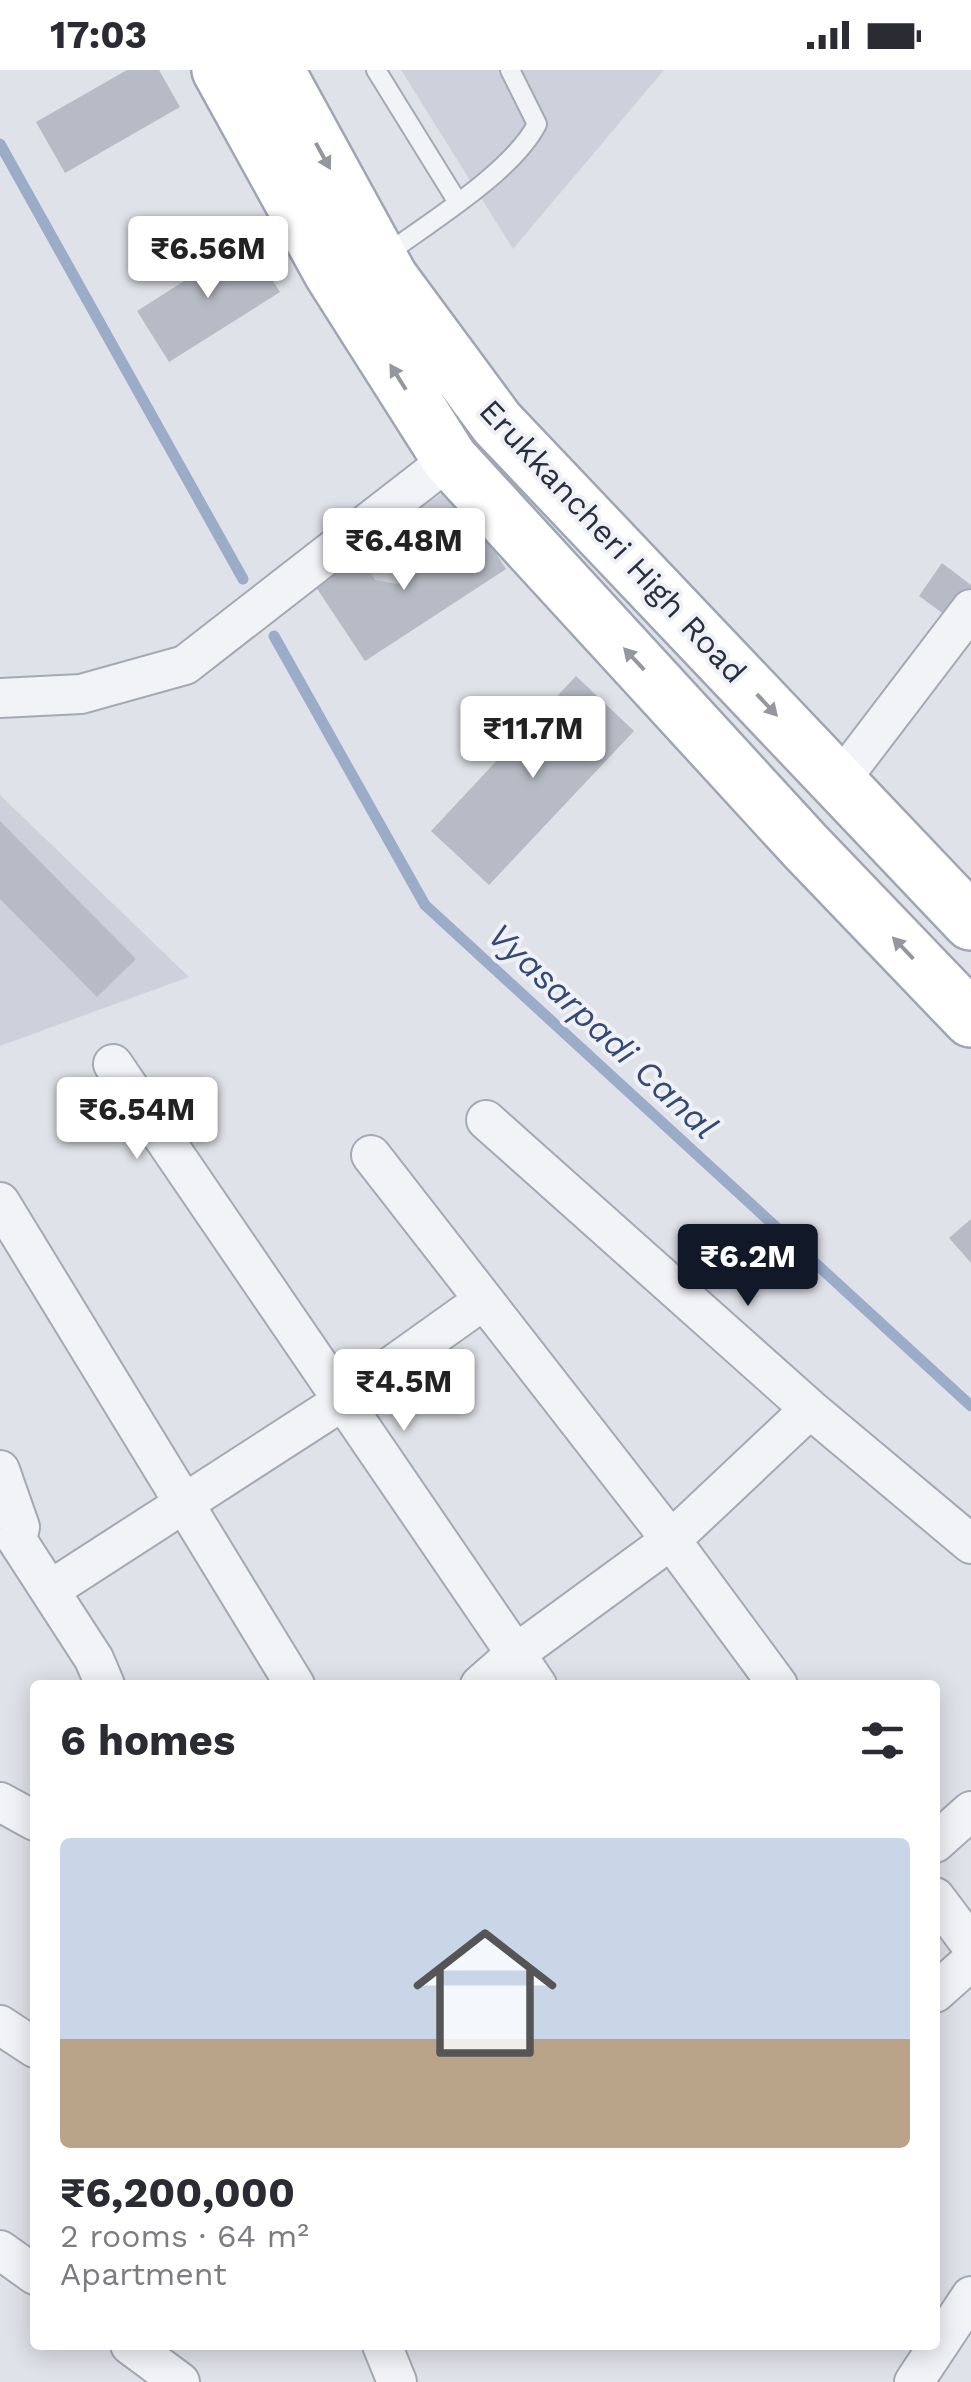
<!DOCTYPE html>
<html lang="en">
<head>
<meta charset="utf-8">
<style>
  :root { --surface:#fff; --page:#f7f7f7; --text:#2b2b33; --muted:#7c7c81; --accent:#111827 }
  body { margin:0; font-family:"Work Sans",sans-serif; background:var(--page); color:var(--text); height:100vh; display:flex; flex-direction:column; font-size:38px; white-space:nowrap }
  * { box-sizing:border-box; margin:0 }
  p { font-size:32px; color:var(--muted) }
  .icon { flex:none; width:55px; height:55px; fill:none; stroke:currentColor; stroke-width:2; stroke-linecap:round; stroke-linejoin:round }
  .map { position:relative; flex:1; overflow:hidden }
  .sheet { position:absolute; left:30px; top:1610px; width:910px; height:670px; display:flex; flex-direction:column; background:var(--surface); border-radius:10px; box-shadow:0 5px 25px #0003 }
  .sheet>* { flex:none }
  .price { position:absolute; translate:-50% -85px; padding:0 22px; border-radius:10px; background:#fff; color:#222; font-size:32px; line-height:65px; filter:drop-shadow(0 2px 5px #0008) }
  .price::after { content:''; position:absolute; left:50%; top:60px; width:30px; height:22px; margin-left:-15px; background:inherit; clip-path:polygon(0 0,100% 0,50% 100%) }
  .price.active { background:var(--accent); color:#fff }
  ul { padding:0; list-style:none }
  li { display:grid; align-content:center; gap:20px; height:530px; padding:0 30px }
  li span { display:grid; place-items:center; height:310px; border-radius:10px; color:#555 }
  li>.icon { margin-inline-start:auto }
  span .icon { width:180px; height:180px; fill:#fffc; stroke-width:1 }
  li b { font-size:42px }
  h2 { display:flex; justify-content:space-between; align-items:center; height:120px; padding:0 30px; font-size:42px }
  .status { display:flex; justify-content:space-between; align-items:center; height:70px; padding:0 50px; background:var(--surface); direction:ltr }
  .status svg { height:28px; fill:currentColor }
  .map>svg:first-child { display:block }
</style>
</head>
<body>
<div class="status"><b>17:03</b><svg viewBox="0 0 49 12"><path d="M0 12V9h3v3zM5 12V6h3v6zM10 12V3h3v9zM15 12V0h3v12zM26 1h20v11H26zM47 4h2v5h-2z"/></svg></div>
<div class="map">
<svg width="971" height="2312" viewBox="0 0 971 2312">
  <rect width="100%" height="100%" fill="#e0e2e9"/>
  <!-- built -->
  <path fill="#ced1db" d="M401,0H664L513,179Z
    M452,417L506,499L365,591L311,508Z
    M0,725L189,907L0,976Z"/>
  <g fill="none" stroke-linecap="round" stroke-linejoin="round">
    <!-- stream -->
    <path stroke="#9bacc9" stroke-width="11" d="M0,74L243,509
      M274,566L425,835L971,1336"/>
  </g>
  <!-- building -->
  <path fill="#b7bbc5" d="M127,0H159L180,37L65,103L36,52Z
    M247,171L280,222L169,292L137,241Z
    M480,459L506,499L365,591L312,511L358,483L375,510L397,514Z
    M942,493L971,515V525L952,550L919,526Z
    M576,606L634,661L489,815L431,761Z
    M0,751L136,889L97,927L0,829Z
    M971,1149V1193L949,1168Z"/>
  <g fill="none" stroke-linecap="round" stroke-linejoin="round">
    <!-- service casing -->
    <g stroke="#a5a9b3" stroke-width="22">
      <path id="service" d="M376,0L457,131
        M384,186C428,153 513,102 537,54L510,0"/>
    </g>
    <!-- minor casing -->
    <g stroke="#a5a9b3" stroke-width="42">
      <path id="minor" d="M0,628L81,624L185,595L450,389
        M839,712L971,539
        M113,994L537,1615
        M486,1050L810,1339L971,1474
        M371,1085L671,1470L778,1615
        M0,1132L295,1615
        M0,1400L20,1457L17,1470L94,1589L105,1615
        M50,1520L341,1332L484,1230
        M480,1615L514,1585L671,1470L810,1339
        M0,1732L35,1751
        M935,1773L971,1741
        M935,1827L971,1875
        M935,1923L971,1891
        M0,1955L35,1978
        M0,2180L35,2205
        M130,2275L180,2312
        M382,2275L397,2312
        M914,2312L971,2226"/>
    </g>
    <!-- primary casing -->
    <g stroke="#9fa5b4" stroke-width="60">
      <path id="primary" d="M220,0L332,203L450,389L806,777L971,949
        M276,0L390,208L497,353L971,852"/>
    </g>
    <!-- service -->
    <use href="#service" stroke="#f2f3f7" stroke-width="18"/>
    <!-- minor -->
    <use href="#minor" stroke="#f2f3f7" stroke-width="38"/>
    <!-- primary -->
    <use href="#primary" stroke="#fff" stroke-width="55"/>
  </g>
  <!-- one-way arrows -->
  <defs><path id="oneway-solid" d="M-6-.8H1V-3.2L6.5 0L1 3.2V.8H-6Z" transform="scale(2.5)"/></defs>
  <g fill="#9497a0">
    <use href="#oneway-solid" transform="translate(323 86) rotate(61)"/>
    <use href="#oneway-solid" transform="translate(398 307) rotate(-122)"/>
    <use href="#oneway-solid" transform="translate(634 589) rotate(-133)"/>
    <use href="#oneway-solid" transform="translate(767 635) rotate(47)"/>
    <use href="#oneway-solid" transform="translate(903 878) rotate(-134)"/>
  </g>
  <g text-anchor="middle" stroke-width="8" stroke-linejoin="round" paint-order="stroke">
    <!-- street labels -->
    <g font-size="32" fill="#282f40" stroke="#eff1f6">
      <text transform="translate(613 471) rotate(47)" y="11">Erukkancheri High Road</text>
    </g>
    <!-- water labels -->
    <g font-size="35" font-style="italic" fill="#334974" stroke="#eff1f6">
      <text transform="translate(603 961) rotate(43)" y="12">Vyasarpadi Canal</text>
    </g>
  </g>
</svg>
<b class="price" style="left:208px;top:231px">₹6.56M</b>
<b class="price" style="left:404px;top:523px">₹6.48M</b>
<b class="price" style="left:533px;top:711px">₹11.7M</b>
<b class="price" style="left:137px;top:1092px">₹6.54M</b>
<b class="price active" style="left:748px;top:1239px">₹6.2M</b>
<b class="price" style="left:404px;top:1364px">₹4.5M</b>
<section class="sheet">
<h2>6 homes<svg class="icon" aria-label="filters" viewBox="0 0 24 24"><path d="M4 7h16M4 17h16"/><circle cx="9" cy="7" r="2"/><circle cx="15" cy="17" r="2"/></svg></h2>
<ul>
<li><span style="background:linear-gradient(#c9d6e8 65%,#b9a48a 0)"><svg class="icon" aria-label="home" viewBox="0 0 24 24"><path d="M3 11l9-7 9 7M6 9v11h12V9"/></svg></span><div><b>₹6,200,000</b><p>2 rooms · 64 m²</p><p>Apartment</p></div></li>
</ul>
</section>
</div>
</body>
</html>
